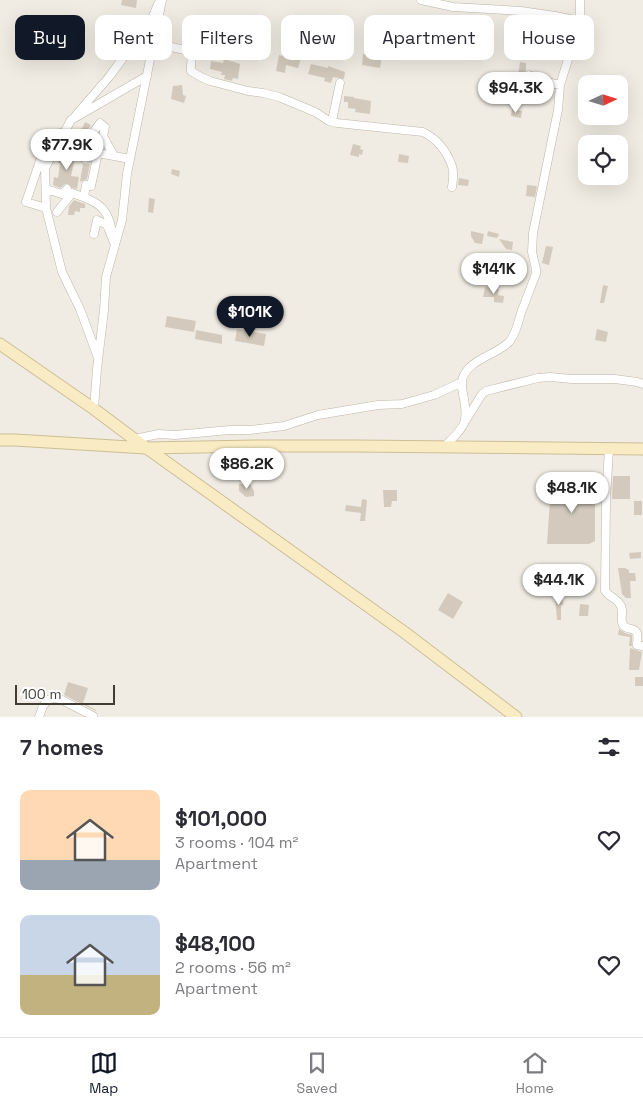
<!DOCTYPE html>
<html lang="en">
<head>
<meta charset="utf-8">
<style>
  :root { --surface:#fff; --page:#f7f7f7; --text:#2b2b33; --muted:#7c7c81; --line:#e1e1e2; --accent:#111827 }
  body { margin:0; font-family:"Space Grotesk",sans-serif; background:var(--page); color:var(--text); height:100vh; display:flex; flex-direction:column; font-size:19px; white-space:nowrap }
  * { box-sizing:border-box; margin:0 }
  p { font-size:16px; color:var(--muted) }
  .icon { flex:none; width:28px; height:28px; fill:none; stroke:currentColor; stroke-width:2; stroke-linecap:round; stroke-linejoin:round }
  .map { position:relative; height:717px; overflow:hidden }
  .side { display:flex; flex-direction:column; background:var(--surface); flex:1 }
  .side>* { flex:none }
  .guide { position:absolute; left:15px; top:15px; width:614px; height:45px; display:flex; gap:10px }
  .needle { width:32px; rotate:86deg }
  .controls { position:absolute; left:578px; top:75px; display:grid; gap:10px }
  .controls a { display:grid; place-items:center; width:50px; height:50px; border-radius:10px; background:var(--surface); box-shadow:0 5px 20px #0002; font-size:25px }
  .scale { position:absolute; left:15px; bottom:12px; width:100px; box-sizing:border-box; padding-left:5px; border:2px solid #413c34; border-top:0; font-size:14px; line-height:18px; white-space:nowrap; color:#413c34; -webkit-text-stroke:4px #fff; paint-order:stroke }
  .price { position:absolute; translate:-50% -42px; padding:0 11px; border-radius:18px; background:#fff; color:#222; font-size:16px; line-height:32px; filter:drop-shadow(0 1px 2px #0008) }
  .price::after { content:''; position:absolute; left:50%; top:30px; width:15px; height:11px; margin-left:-8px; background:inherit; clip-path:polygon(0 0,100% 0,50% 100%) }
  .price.active { background:var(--accent); color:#fff }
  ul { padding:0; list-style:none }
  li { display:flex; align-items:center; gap:15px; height:125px; padding:0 20px }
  li span { display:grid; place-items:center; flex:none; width:140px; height:100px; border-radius:10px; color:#555 }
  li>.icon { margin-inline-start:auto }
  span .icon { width:60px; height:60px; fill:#fffc; stroke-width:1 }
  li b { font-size:21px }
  h2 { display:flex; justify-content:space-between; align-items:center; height:60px; padding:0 20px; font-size:21px }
  .pill { padding:0 18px; border-radius:10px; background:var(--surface); box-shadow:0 5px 20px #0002; font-size:18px; line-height:45px }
  .pill.active { background:var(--accent); color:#fff }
  .menu { display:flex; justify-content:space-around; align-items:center; height:70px; border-top:1px solid var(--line); background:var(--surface); font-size:14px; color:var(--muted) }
  .menu a { display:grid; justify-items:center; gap:2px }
  .menu .active { color:var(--accent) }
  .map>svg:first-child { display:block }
</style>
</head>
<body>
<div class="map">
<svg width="643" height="717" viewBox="0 0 643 717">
  <rect width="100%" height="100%" fill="#f0ece3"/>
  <!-- building -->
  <path fill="#d3cabd" d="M122,0H137L136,8L121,5Z
    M306,29L320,32L319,36L323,37L322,44L304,41Z
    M410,42H417V48H410Z
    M287,45L296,49L295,52H300L298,57L301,58L298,68L286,65L285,73L276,71L279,55L282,56Z
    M363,54L371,56V54L382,55L380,68L362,65Z
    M224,59L240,64L238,79L233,78L232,81L224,79L225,75H221L222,72L210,69L211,61L223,63Z
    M520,62L526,63V70L523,76L518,75Z
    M311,64L328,68V66L345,72L344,79L333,77L331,83L324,81L325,78L308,74Z
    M182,85L183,95L186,96L184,103L171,99L173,86Z
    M344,96L354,97V98L371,101L370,114L355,112L356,109L348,108V102H344Z
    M512,109L522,111L521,118L511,116Z
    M85,122L91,125L85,134L80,133Z
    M72,131L80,133L79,136L68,139Z
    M353,144L361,146L360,149L363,150L362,155L359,154V157L350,155Z
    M77,149L71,176L79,177L77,189L72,188L68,184H65L60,188L53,185L54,177L58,178L60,163H58L60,157H62L64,151Z
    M399,154L409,156L408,163L398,162Z
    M83,164H90L87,179L81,182L80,181Z
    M172,169L180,171L179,177L171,174Z
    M459,178L469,180L468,186L458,185Z
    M527,185L537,186L535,197L526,196Z
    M149,198L155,199L153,213L148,212Z
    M74,200L85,204V208H80V212L75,211L74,215H68L69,206Z
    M471,231L484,234L482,244L475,243L471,236Z
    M488,231L499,234L497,238L487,236Z
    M499,239L513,242L512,250L506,249Z
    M546,246L553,247L549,265L542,263Z
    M603,285L608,286L604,303H600Z
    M485,287L499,289L498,295L504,296L503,303L494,302V297H483Z
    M167,316L196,321L194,332L165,327Z
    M237,329L266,334L264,346L235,341Z
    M597,329L608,332L606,342L595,340Z
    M196,330L222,335V344L195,339Z
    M613,476H630V499H612Z
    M560,477H569L570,485H595V541L589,544H547L551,485H560Z
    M239,484H250L254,491V496L246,497L239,491Z
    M383,490H397V501H392L391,507H384Z
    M362,499L367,500L365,521H360L361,513L345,511L346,505L361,507Z
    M634,501H642V515H634Z
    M641,552V558L630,559L629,553Z
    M618,568H625L629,570V573H635L636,581H630L631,598H626L622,594Z
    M448,593L463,602L453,619L438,610Z
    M562,594L563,605H561V620H557L555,595Z
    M580,604L589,605L588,616H579Z
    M619,629L625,633L632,635V646H629L630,637L618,635Z
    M630,648L642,652L639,670H629Z
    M635,677H643V686H635Z
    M68,682L88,688L83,703L96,710V711L64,695Z"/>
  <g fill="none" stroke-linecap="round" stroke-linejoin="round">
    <!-- street casing -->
    <g stroke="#bdb6aa" stroke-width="9">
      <path id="street" d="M421,0L453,7L521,11L555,16L580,21
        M154,43L189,51C194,57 190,64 191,71L201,77L210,81L248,91L263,93L279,97L315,112L329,121L337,123L423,132C437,139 447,152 452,166C454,172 453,181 452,187
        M529,75L538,80L560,85L580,21V0
        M76,115L109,77L152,19L158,4
        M332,121L340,83
        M57,147L85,141L98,153L91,186L86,185L84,197
        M114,156L98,153L85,159L87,141L100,123L105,127L103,136L114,156L130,159
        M46,189L62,194L67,189
        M26,202L42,155L60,133
        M26,202L46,208
        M57,212L72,193C107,205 108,210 115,245L107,225L97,220L94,234
        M97,355L80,309L62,272L46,208L45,168L71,120L147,76
        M94,409L97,369L104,310L106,277L122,220L127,174L162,0
        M466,420L482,394L486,391L538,378L550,377L572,379H615L637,382L643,384
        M134,439L159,434L175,435L230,430H249L284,426L318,415L378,405L402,404L434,395L462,382
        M445,446C462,428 469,426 464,399C463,393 461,386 462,380C468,359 495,356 509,342C517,333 518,321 522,310C527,298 531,286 536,274V269L532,252L533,233L558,110L560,85
        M609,449L606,500L605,590C608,597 615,597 619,603C626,610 618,620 624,626C627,630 635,627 637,633C638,636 637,642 637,645L643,646
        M39,717L43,706L48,700L53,698L60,699L93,716"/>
    </g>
    <!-- secondary casing -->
    <g stroke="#ccbe96" stroke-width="13">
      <path id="secondary" d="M0,344L94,409L134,439L404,632L516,717
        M0,440H15L146,448L255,446H356L643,449"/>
    </g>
    <!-- street -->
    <use href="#street" stroke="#fff" stroke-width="8"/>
    <!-- secondary -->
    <use href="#secondary" stroke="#f9ecc4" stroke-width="11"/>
  </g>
</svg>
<div class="controls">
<a><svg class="needle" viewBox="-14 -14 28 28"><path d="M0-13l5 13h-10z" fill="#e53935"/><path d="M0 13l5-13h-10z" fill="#7c7c81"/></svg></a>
<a><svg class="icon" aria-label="locate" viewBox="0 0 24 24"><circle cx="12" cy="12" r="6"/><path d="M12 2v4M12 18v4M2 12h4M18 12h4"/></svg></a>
</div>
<div class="scale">100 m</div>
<b class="price" style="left:516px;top:114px">$94.3K</b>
<b class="price" style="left:67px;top:171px">$77.9K</b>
<b class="price" style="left:494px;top:295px">$141K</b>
<b class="price active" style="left:250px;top:338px">$101K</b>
<b class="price" style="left:247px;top:490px">$86.2K</b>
<b class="price" style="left:572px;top:514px">$48.1K</b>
<b class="price" style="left:559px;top:606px">$44.1K</b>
<div class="guide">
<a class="pill active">Buy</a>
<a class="pill">Rent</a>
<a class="pill">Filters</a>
<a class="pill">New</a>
<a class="pill">Apartment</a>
<a class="pill">House</a>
</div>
</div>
<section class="side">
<h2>7 homes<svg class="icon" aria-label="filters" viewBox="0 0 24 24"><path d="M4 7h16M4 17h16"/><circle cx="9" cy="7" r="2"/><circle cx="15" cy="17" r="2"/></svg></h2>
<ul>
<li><span style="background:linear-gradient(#ffd9b3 70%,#9aa5b1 0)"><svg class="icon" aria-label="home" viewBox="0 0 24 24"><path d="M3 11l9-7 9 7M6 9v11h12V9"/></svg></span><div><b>$101,000</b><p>3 rooms · 104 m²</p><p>Apartment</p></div><svg class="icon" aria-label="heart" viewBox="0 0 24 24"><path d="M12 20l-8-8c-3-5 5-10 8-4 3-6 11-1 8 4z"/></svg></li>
<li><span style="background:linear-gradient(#c9d6e8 60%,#c2b280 0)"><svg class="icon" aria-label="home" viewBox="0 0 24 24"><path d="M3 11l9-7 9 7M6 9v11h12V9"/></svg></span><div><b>$48,100</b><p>2 rooms · 56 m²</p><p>Apartment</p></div><svg class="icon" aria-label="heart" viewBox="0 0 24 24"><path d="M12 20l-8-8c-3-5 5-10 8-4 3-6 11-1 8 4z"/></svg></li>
</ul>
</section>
<nav class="menu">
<a class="active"><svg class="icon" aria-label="map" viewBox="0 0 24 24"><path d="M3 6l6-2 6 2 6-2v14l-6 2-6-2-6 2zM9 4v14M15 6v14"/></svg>Map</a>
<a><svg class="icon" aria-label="saved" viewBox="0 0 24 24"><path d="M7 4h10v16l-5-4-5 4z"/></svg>Saved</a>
<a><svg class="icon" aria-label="home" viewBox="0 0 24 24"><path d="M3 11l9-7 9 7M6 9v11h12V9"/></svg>Home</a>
</nav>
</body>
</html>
